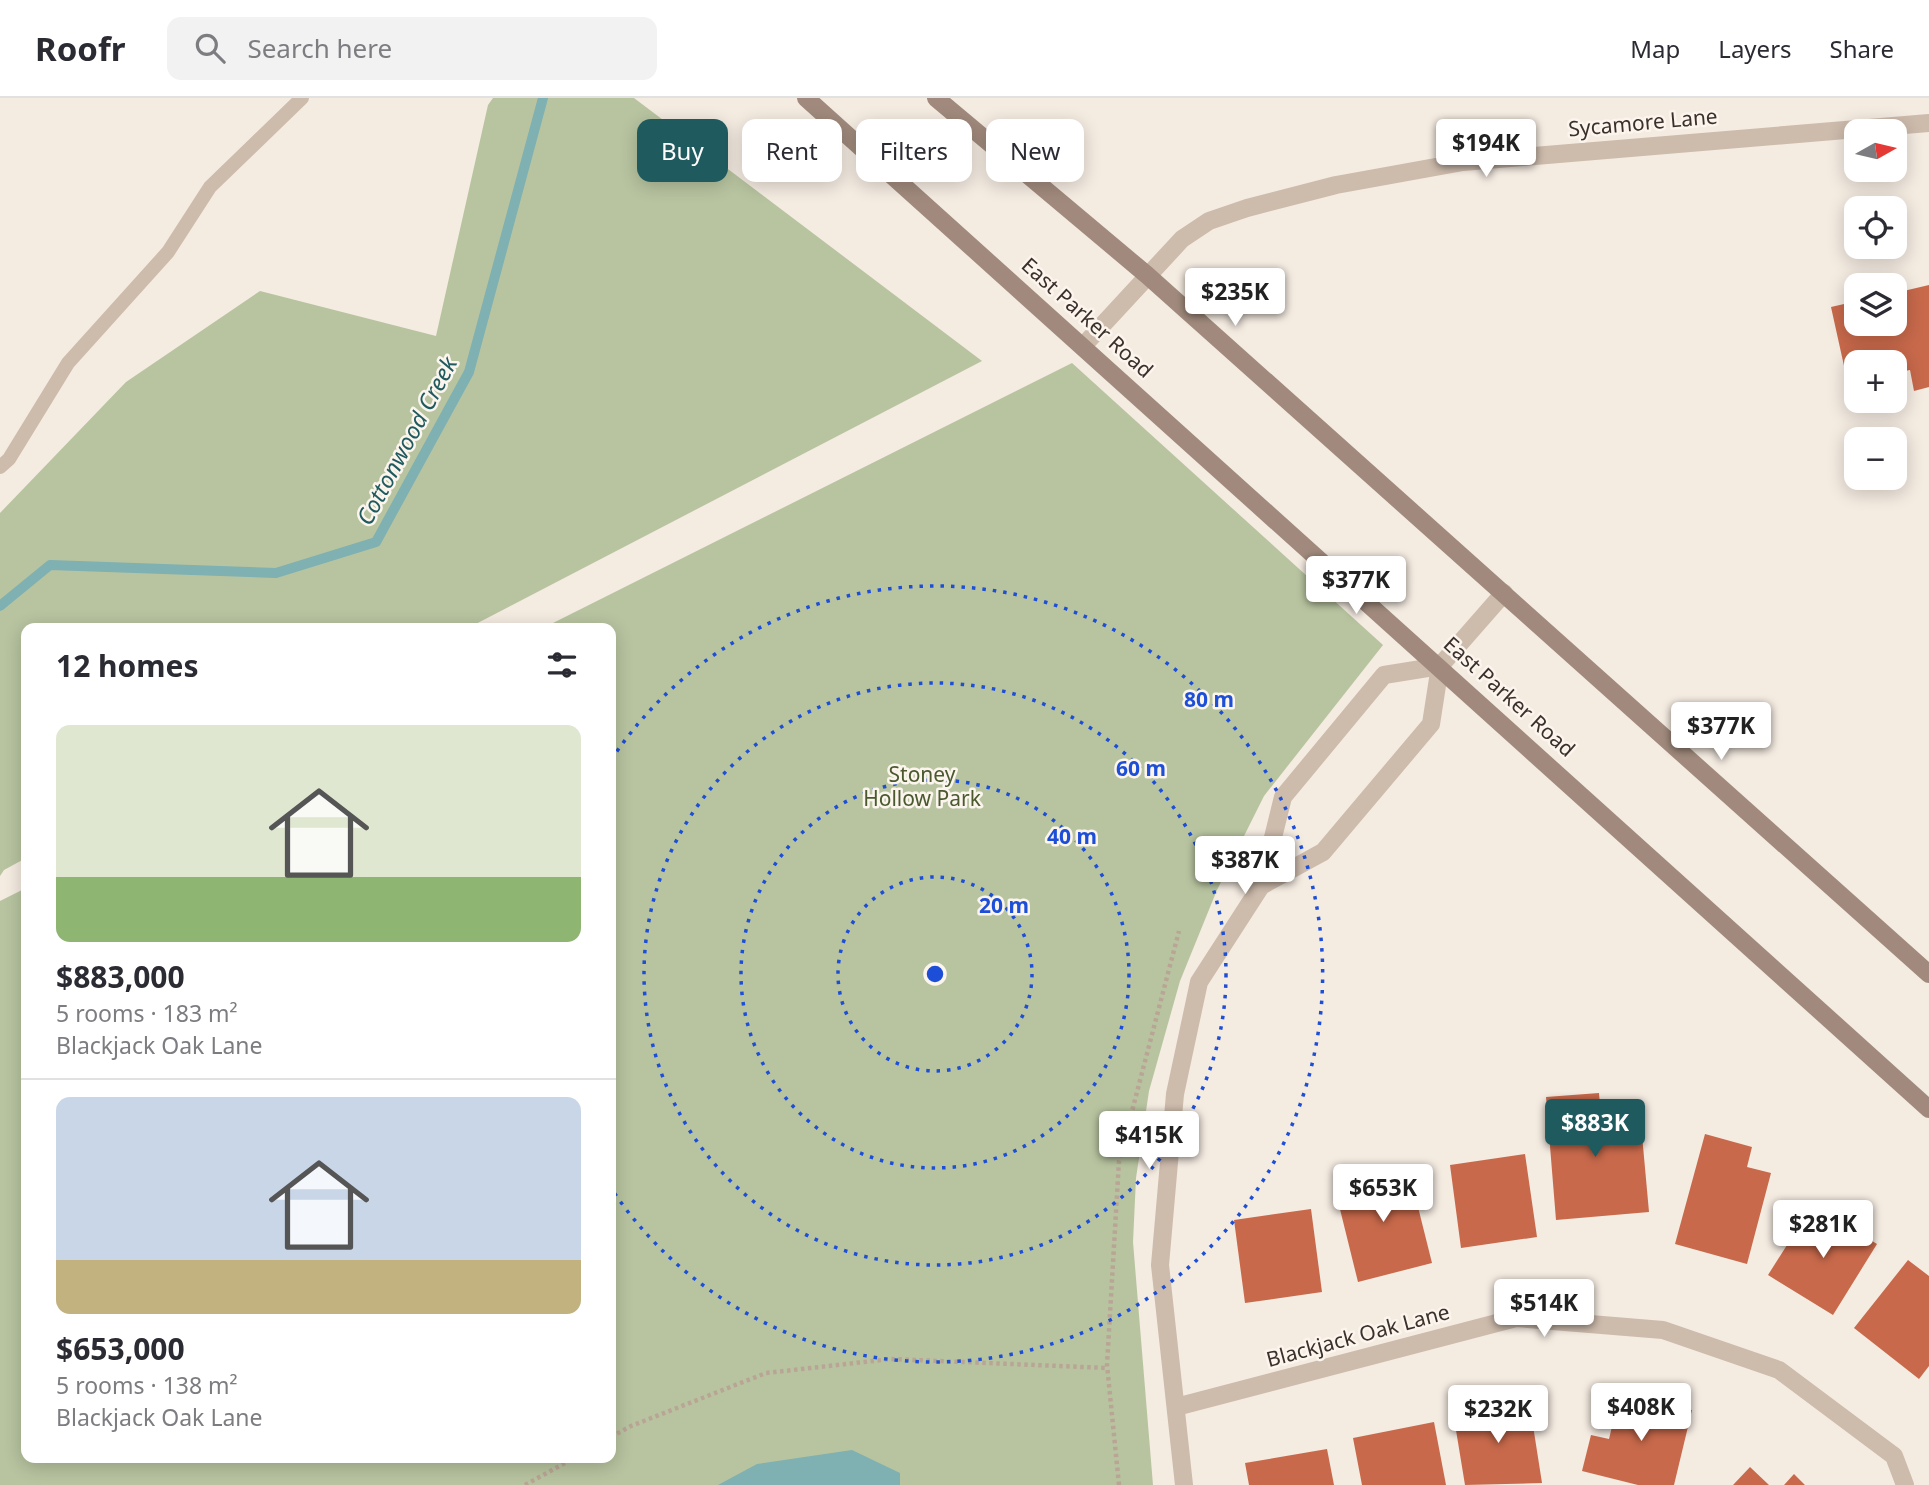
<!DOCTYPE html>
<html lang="en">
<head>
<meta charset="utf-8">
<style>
  :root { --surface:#fff; --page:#f2f2f3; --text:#2b2b33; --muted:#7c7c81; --line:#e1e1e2; --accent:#1f5a5e }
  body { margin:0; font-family:"Noto Sans",sans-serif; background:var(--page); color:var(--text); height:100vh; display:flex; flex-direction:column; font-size:26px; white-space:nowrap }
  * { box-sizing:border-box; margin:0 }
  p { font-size:23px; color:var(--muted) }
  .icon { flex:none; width:38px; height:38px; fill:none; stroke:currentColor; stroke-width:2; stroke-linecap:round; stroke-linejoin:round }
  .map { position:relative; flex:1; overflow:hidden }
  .sheet { position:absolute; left:21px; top:525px; width:595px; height:840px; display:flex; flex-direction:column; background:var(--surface); border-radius:14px; box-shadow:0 4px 18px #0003 }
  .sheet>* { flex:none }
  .top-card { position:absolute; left:637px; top:21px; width:665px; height:63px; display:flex; gap:14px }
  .needle { width:46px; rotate:82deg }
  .buttons { position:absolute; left:1844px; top:21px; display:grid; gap:14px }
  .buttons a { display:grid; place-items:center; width:63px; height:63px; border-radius:14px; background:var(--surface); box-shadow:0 4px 18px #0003; font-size:35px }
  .price { position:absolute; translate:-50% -60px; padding:0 16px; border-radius:7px; background:#fff; color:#222; font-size:23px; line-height:46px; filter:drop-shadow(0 2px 4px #0008) }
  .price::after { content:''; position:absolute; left:50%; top:42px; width:21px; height:16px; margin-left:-10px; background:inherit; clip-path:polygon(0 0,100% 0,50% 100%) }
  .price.on { background:var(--accent); color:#fff }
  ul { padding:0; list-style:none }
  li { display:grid; align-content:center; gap:14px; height:371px; padding:0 35px }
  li+li { border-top:2px solid var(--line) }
  li span { display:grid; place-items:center; height:217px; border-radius:14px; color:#555 }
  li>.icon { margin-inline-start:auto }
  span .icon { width:126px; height:126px; fill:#fffc; stroke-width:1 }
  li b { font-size:30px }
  h2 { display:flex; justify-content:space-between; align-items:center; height:84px; padding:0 35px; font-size:30px }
  .pill { padding:0 24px; border-radius:14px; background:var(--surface); box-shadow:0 4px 18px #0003; font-size:24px; line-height:63px }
  .pill.on { background:var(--accent); color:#fff }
  header { display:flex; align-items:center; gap:42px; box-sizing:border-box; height:98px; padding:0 35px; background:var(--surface); border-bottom:2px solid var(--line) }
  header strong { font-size:33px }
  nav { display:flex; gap:38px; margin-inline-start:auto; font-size:24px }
  .search { width:490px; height:63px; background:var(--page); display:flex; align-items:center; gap:18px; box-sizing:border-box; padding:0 24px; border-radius:14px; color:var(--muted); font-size:26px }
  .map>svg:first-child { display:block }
</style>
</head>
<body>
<header>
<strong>Roofr</strong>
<div class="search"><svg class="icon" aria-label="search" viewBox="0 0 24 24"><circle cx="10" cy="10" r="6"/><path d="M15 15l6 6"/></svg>Search here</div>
<nav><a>Map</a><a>Layers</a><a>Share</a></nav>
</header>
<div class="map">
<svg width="1929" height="1387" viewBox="0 0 1929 1387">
  <rect width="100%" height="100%" fill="#f4ebe1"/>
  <!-- green -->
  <path fill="#b8c4a0" d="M493,0H634L982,263L468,530H26V760L4,772L0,778V415L126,284L260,193L436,238L488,7Z
    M1072,265L1383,547L1264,698L1217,792L1180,883L1149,993L1136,1080L1133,1144L1153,1387H0V803L26,790V1360H611V530H543Z"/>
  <!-- water -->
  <path fill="#7fb0b2" d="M852,1352L900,1375V1387H718L757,1366Z"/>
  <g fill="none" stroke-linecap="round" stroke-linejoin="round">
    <!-- stream -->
    <path stroke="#7fb0b2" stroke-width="10" d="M0,508L50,467L276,475L376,444L469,274L543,0"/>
  </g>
  <!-- building -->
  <path fill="#c8694b" d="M1929,187V289L1914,293L1910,272L1895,275V264H1857V284L1848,286L1831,209L1857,203V226H1895V195Z
    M1599,995L1601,1019L1640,1015L1649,1114L1556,1122L1546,999Z
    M1705,1036L1752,1049L1747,1069L1771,1075L1747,1166L1675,1146Z
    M1525,1056L1537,1139L1461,1150L1450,1067Z
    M1408,1069L1432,1165L1358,1184L1334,1087Z
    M1813,1106L1877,1146L1833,1217L1768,1177Z
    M1311,1111L1322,1194L1245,1205L1234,1122Z
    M1908,1162L1929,1178V1268L1919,1281L1854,1230Z
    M1620,1295L1692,1312L1674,1387H1638L1582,1373L1591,1337L1609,1341Z
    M1529,1302L1542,1385L1465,1387L1453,1314Z
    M1434,1324L1446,1387H1362L1353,1340Z
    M1327,1351L1334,1387H1249L1245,1365Z
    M1750,1369L1769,1387H1733Z
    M1794,1376L1805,1387H1784Z"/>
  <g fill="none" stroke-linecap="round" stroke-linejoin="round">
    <!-- path -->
    <path stroke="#b9a596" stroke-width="4.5" stroke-dasharray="3.5 3.5" stroke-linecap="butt" d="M611,1339L631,1328L766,1275L891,1261L1107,1270
      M525,1387L574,1360
      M1119,1387L1107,1267L1119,1063L1179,833"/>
    <!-- lane -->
    <path stroke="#cdbbac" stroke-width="14" d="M0,369L9,361L68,265L168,154L210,89L302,0"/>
    <!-- street -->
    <path stroke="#cdbbac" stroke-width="18" d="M1084,247L1182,141L1209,123L1247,110L1336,87L1463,64L1929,25
      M1440,568L1384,577L1283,699L1261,788L1323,754L1431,626L1440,568L1504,495
      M1176,1309L1516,1220L1663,1232L1779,1272L1894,1358L1905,1387
      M1184,1387L1160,1167L1175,996L1199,884L1261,788"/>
    <!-- secondary -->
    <path stroke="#a18a7d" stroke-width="18" d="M806,0L1929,1011
      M936,0L1147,177L1929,876"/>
  </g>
  <!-- distance rings -->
  <g fill="none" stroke="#1d4ed8" stroke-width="3.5" stroke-dasharray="3.5 7">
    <circle cx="935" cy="876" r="97"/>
    <circle cx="935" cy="876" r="194"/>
    <circle cx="935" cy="876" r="291"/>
    <path d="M611 662A388 388 0 1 1 611 1090"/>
  </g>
  <g text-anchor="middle" stroke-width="5" stroke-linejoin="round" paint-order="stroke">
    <!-- street labels -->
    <g font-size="21" fill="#3b302b" stroke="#fbf5ee">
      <text transform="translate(1643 25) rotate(-5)" y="7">Sycamore Lane</text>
      <text transform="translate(1087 220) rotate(42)" y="7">East Parker Road</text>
      <text transform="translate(1509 599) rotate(42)" y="7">East Parker Road</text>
      <text transform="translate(1358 1238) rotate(-15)" y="7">Blackjack Oak Lane</text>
    </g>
    <!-- park labels -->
    <g font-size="21" fill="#4a5a2e" stroke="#fbf5ee">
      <text x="922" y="684">Stoney<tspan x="922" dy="24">Hollow Park</tspan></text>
    </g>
    <!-- water labels -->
    <g font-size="23" font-style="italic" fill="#1f5a5e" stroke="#fbf5ee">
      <text transform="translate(407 343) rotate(-62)" y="8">Cottonwood Creek</text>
    </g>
  </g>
  <circle cx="935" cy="876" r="10" fill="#1d4ed8" stroke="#fbf5ee" stroke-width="3.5"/>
  <g font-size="21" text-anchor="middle" font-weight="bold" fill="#1d4ed8" stroke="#fbf5ee" stroke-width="5" stroke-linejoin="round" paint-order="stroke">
    <text x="1209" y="609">80 m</text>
    <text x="1141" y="678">60 m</text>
    <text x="1072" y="746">40 m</text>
    <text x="1004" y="815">20 m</text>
  </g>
</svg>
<div class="buttons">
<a><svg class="needle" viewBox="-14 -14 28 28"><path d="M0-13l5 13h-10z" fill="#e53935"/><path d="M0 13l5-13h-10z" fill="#7c7c81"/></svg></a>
<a><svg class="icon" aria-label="locate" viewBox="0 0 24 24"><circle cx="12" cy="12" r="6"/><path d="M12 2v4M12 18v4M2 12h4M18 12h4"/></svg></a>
<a><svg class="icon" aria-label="layers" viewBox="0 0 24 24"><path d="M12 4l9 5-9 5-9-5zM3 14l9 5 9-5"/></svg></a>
<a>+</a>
<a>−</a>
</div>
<b class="price" style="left:1486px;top:81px">$194K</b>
<b class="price" style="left:1235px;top:230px">$235K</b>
<b class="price" style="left:1356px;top:518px">$377K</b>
<b class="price" style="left:1721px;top:664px">$377K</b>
<b class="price" style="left:1245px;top:798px">$387K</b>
<b class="price on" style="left:1595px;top:1061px">$883K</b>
<b class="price" style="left:1149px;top:1073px">$415K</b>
<b class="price" style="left:1383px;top:1126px">$653K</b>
<b class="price" style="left:1823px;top:1162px">$281K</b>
<b class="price" style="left:1544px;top:1241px">$514K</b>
<b class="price" style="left:1641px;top:1345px">$408K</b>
<b class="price" style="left:1498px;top:1347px">$232K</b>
<div class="top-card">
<a class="pill on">Buy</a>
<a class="pill">Rent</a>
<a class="pill">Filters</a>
<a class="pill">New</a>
</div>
<section class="sheet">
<h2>12 homes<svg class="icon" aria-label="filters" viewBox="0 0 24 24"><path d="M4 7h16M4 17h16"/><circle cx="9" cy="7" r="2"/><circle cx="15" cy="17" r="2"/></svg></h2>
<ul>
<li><span style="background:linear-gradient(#dfe7d0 70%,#8fb573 0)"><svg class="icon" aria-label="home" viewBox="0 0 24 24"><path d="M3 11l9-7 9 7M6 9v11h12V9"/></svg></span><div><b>$883,000</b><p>5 rooms · 183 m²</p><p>Blackjack Oak Lane</p></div></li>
<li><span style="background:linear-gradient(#c9d6e8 75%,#c2b280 0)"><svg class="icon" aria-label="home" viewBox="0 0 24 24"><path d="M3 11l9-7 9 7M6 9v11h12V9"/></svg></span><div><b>$653,000</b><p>5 rooms · 138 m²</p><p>Blackjack Oak Lane</p></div></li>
</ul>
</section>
</div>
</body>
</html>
